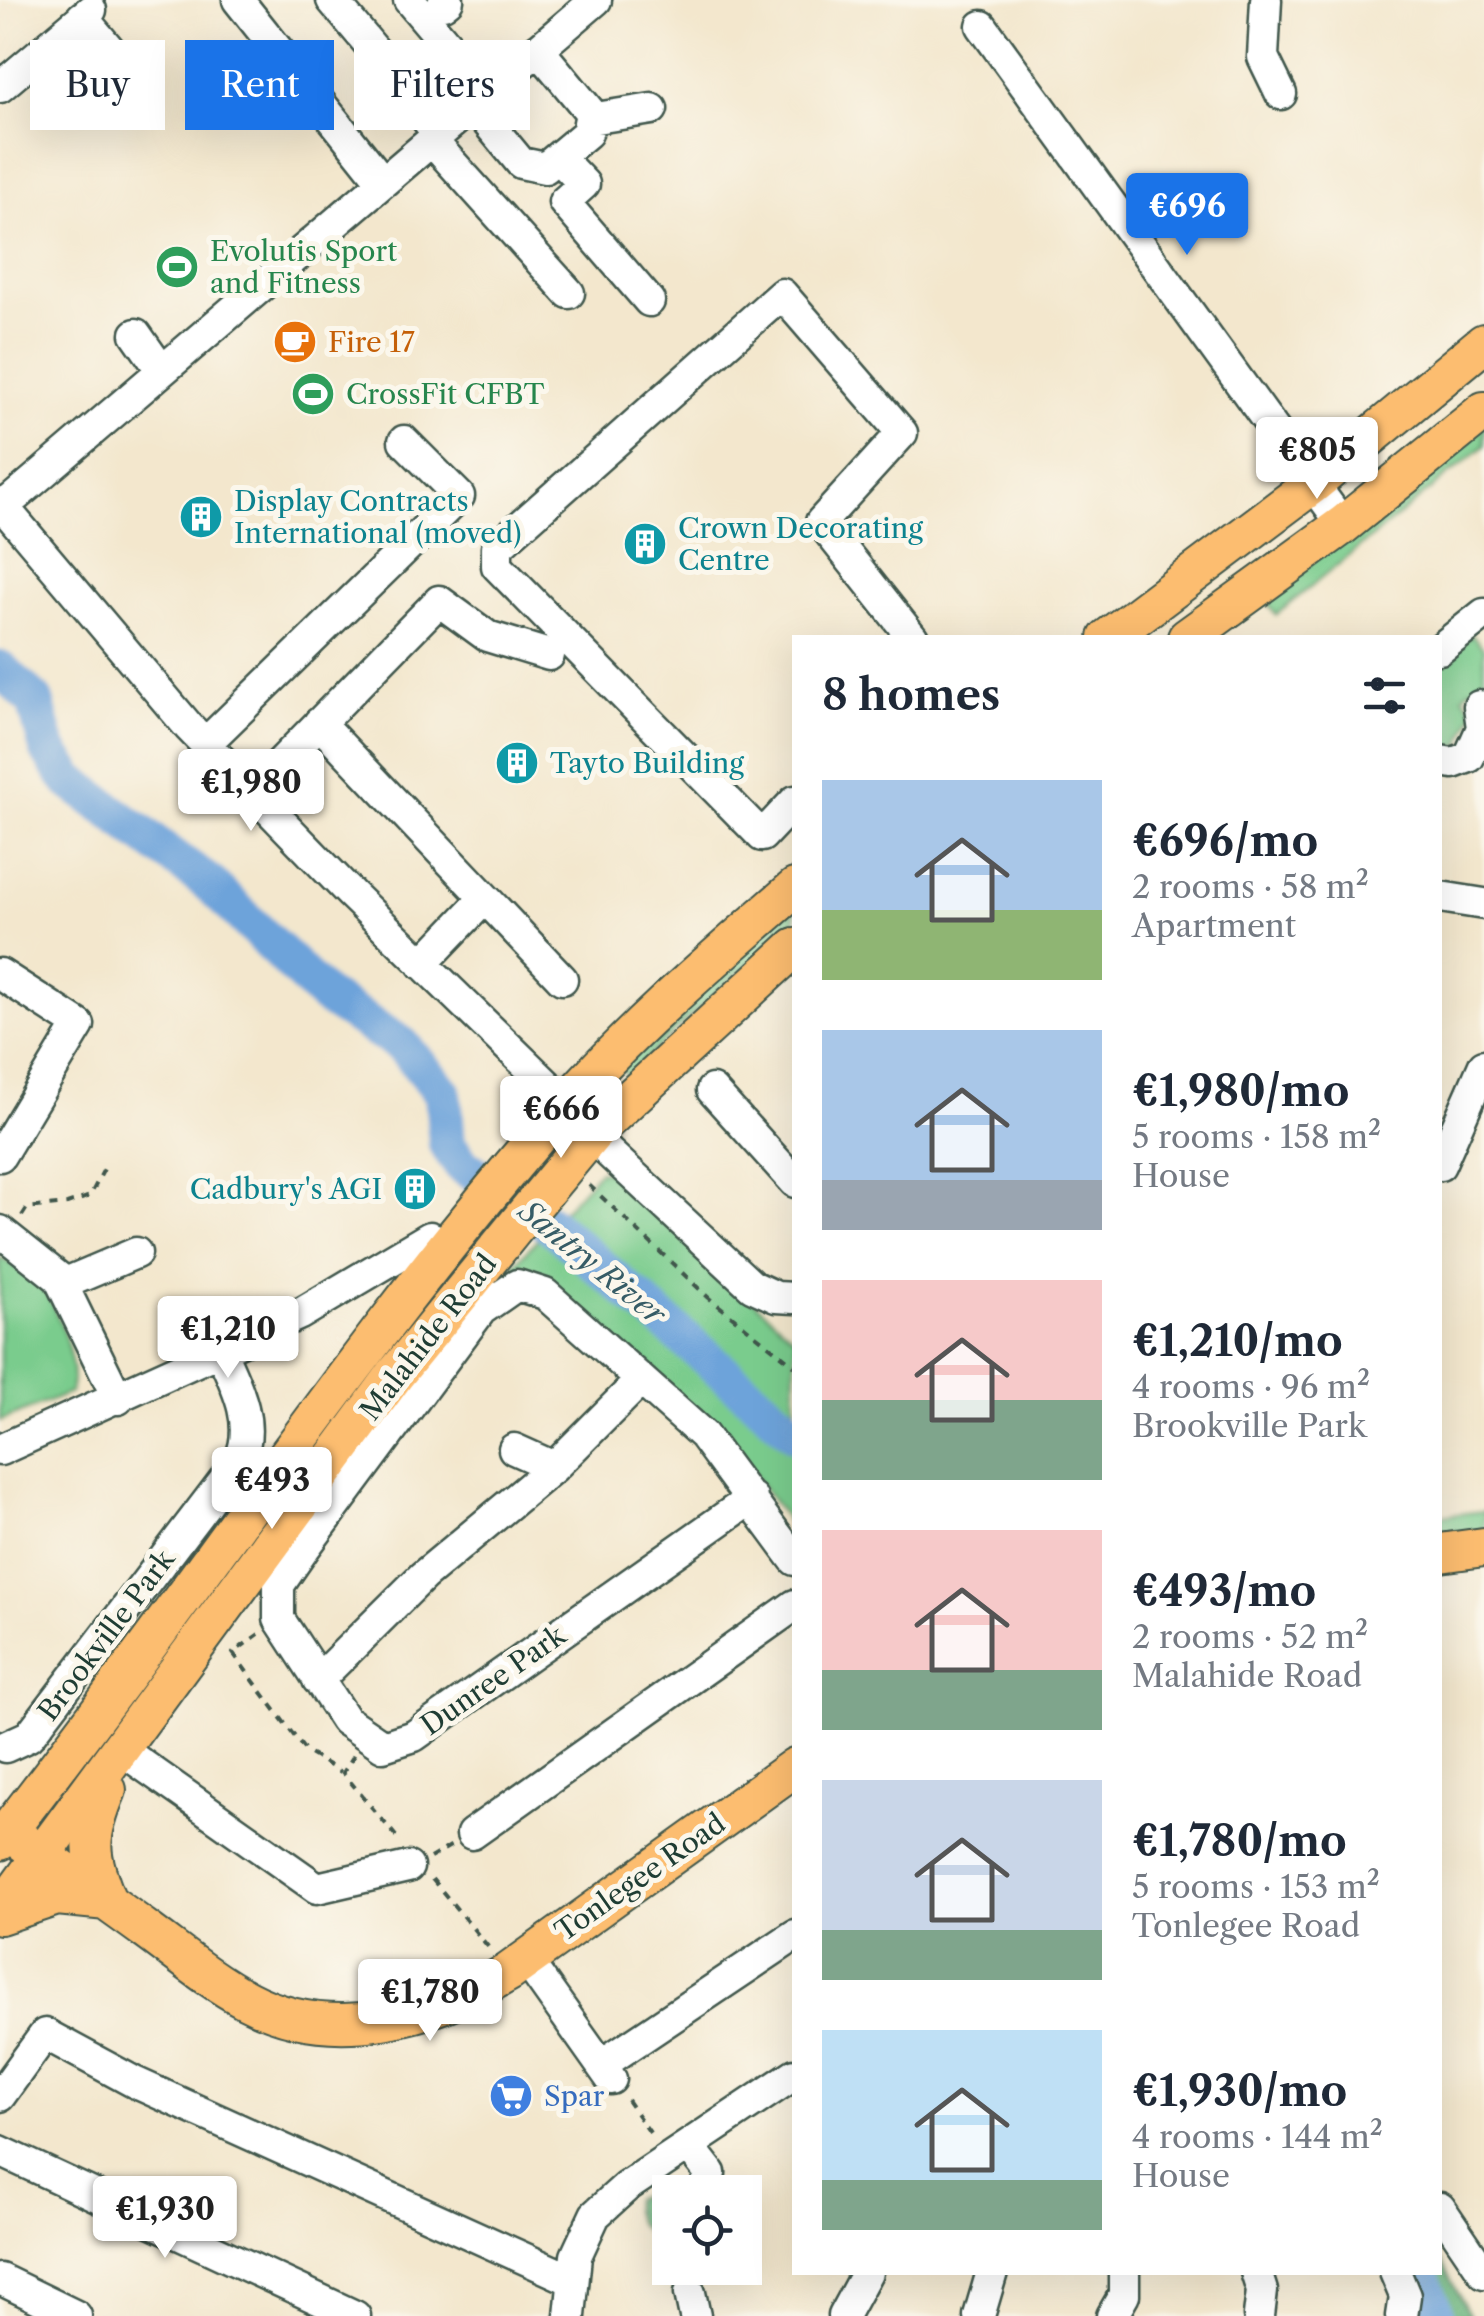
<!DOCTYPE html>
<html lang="en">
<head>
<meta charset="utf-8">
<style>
  :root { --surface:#fff; --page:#f6f6f7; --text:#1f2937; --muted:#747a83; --accent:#1a73e8 }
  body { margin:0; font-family:"Libre Caslon Text",serif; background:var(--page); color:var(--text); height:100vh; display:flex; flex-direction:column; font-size:38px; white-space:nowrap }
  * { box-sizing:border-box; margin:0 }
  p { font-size:32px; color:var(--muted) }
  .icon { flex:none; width:55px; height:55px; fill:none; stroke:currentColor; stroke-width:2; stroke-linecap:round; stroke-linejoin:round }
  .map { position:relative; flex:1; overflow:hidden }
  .panel { position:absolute; left:792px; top:635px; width:650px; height:1640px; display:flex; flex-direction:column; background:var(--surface); border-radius:0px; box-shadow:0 10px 40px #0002 }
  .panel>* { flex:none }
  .guide { position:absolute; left:30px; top:40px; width:612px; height:90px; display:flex; gap:20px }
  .controls { position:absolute; left:652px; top:2175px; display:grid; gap:20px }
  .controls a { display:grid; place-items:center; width:110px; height:110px; border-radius:0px; background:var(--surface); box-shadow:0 10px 40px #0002; font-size:50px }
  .price { position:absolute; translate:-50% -85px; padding:0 22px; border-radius:10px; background:#fff; color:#222; font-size:32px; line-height:65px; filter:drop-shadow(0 2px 5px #0008) }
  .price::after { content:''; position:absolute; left:50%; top:60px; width:30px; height:22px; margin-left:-15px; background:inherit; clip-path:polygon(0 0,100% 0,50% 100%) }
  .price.on { background:var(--accent); color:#fff }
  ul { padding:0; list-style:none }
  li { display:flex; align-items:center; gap:30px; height:250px; padding:0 30px }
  li span { display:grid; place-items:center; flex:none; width:280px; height:200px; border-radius:0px; color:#555 }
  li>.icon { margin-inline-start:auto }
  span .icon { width:120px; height:120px; fill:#fffc; stroke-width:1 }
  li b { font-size:42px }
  h2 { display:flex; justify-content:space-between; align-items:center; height:120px; padding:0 30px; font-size:42px }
  .chip { padding:0 35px; border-radius:0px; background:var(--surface); box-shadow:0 10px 40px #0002; font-size:35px; line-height:90px }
  .chip.on { background:var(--accent); color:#fff }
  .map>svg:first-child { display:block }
</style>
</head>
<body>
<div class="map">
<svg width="1484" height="2316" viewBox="0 0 1484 2316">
  <rect width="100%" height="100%" fill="#fbf7ec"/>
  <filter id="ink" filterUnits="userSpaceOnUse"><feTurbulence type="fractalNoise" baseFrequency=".01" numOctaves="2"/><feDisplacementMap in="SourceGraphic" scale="20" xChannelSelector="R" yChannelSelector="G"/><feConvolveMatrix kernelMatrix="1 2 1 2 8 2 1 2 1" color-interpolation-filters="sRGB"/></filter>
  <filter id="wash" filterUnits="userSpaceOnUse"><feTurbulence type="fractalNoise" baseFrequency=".0048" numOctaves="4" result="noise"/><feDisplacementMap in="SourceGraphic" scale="40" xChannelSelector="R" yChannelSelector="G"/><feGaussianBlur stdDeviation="2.25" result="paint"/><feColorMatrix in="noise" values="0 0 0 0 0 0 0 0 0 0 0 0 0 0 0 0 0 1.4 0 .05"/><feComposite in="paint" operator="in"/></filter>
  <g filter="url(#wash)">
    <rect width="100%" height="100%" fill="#f3e7cd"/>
    <!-- green -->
    <path fill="#7acc8d" stroke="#4c8460" stroke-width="2.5" d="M1484,411V446L1276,615L1257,588Z
      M1472,635L1484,649V692L1471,688L1463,696L1474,710L1461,744L1440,750V662Z
      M795,903V927L723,985L627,1076L619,1068Z
      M599,1171L609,1172L795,1338V1531L742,1459L707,1423L539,1277L512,1267Z
      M0,1257C12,1265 29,1273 39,1284C56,1302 81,1371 70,1393L0,1421Z
      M1484,1511V1532L1440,1538V1516Z"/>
    <!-- forest -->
    <path fill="#63b078" stroke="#417656" stroke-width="2.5" d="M647,2194L670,2218V2249C650,2234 629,2227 633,2199Z
      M1440,2259L1470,2316H1406L1404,2273L1440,2272Z"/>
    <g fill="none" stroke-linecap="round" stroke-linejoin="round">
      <!-- river -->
      <path stroke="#6da3da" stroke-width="38" d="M0,669L35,701L48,749L69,780L211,885L323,995L402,1045L443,1093L447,1144L462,1165L552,1226L795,1433
        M1419,2272L1436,2316"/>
    </g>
  </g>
  <g filter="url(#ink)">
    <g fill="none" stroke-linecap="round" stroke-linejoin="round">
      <!-- minor casing -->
      <g stroke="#3f564b" stroke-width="35">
        <path id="minor" d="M238,0L383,182
          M332,0L396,76L438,135
          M409,0L487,92
          M1266,0L1263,57L1281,94
          M443,4L448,0
          M82,17L138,83
          M982,26L1343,525
          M0,87L91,10
          M473,105L521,163L545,168L587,133L591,113L538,49
          M590,119L652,109
          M431,140L569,293
          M558,157L584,184L564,202L649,301
          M136,334L162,371
          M0,503L189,727L351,894L566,1103L608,1152L752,1286L776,1297L795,1298
          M3,507L596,0
          M1440,649L1484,614
          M319,723L562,979
          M205,744L459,496L404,441
          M1440,761L1453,763L1469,757L1482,728L1479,706
          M252,792L439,601L487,636L549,655
          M795,801L762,836L497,566V547L782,294L902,433L821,522L913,638
          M1440,897L1484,904
          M422,964L485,898
          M0,974L79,1025L0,1156
          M712,1090L795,1182
          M1440,1165L1484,1065
          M0,1231L59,1278L118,1399
          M63,1284L136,1253
          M514,1449L554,1467L641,1380
          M0,1450L300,1314L430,1237L448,1244
          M752,1498L414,1736L383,1746L345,1720L279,1619V1585L306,1546L481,1310L517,1285L545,1294L703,1435L795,1560
          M318,1680L423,1576L554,1467
          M5,1747L29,1736L240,1459C256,1423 236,1385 221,1352
          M123,1751L317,1888L408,1867
          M472,1834L795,1605
          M526,1959L611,2079
          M601,2065L795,1935
          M0,2096L45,2034L134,2082L572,2280
          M689,2146L710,2173L704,2192
          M0,2151L355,2316
          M1440,2208L1484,2273
          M1256,2272L1262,2291L1259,2316
          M1395,2272L1405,2296L1402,2316
          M0,2279L76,2316
          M690,2293L695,2316
          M570,2316L576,2256L595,2215L626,2187L795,2074
          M843,2316L867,2272
          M979,2316L992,2272
          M1112,2316L1124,2295V2272"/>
      </g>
      <!-- major casing -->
      <g stroke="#3f564b" stroke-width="42">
        <path id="major" d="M1108,638L1313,484L1484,343
          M1187,638L1343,525L1484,411
          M1440,1553L1484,1547
          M0,1841C191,1598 359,1339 563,1107C632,1028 716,957 795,888
          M22,1841C63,1871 105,1900 146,1930C179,1954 211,1981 247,2000C332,2045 431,2018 509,1972L795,1767
          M0,1912L395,1375L520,1221L594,1132L795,947
          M0,1915L57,1896L107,1901C88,1854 87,1838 107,1790"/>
      </g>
      <!-- path -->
      <path stroke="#3f564b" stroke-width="4" stroke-dasharray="8 8" stroke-linecap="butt" d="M589,1185L709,1298L795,1366
        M22,1216L27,1208L67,1204L90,1196L106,1165
        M259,1634L233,1653L306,1752L341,1772
        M354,1755L343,1773L400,1841
        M430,1858L452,1845
        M432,1879L490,1949
        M627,2100L653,2137"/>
      <!-- minor -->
      <use href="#minor" stroke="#fff" stroke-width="30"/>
      <!-- major -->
      <use href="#major" stroke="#fcbd6f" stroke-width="38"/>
    </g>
  </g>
  <!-- icons -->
  <defs>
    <g id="stadium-disc" transform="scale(2.25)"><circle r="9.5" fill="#2e9e5b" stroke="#fbf7ec"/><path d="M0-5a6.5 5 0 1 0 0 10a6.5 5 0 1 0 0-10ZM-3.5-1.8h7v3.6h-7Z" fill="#fff"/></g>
    <g id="cafe-disc" transform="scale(2.25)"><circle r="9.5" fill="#e8710a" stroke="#fbf7ec"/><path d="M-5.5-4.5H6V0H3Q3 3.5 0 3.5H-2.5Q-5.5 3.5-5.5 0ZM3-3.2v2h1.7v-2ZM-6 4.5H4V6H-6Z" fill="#fff"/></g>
    <g id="building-disc" transform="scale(2.25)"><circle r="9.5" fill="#0f9aa8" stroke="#fbf7ec"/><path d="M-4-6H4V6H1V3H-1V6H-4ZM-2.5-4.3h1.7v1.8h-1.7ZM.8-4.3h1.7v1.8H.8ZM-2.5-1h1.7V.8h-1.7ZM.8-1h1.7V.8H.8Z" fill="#fff"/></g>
    <g id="supermarket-disc" transform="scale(2.25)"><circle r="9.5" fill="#3f7fe0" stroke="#fbf7ec"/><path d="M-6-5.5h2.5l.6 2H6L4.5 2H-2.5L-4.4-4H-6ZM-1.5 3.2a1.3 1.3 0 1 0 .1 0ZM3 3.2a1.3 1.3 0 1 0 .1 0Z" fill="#fff"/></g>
  </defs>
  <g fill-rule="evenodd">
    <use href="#stadium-disc" x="177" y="267"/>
    <use href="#cafe-disc" x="295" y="342"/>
    <use href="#stadium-disc" x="313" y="394"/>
    <use href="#building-disc" x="201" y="517"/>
    <use href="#building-disc" x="645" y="544"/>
    <use href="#building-disc" x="517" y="763"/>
    <use href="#building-disc" x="415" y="1189"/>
    <use href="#supermarket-disc" x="511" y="2096"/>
  </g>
  <g text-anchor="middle" stroke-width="10" stroke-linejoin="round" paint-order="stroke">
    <!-- leisure labels -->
    <g font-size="28" fill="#27864d" stroke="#fbf7ec" text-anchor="start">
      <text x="210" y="261">Evolutis Sport<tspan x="210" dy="32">and Fitness</tspan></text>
      <text x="346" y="404">CrossFit CFBT</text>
    </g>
    <!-- food labels -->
    <g font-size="28" fill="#c56008" stroke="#fbf7ec" text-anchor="start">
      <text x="328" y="352">Fire 17</text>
    </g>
    <!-- culture labels -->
    <g font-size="28" fill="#0d838f" stroke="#fbf7ec" text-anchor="start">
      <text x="234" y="511">Display Contracts<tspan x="234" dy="32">International (moved)</tspan></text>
      <text x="678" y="538">Crown Decorating<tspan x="678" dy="32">Centre</tspan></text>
      <text x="550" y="773">Tayto Building</text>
      <text x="382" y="1199" text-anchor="end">Cadbury's AGI</text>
    </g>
    <!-- street labels -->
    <g font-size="28" fill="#1f3d34" stroke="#fbf7ec">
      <text transform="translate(428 1337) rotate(-52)" y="10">Malahide Road</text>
      <text transform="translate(106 1635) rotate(-53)" y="10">Brookville Park</text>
      <text transform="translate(493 1680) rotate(-35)" y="10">Dunree Park</text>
      <text transform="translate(640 1877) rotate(-35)" y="10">Tonlegee Road</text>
    </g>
    <!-- shop labels -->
    <g font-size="28" fill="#366cbe" stroke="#fbf7ec" text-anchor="start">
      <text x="544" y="2106">Spar</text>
    </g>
    <!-- water labels -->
    <g font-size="30" font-style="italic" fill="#365c66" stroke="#fbf7ec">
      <text transform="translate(592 1263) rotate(39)" y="10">Santry River</text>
    </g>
  </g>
</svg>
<div class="controls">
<a><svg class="icon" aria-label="locate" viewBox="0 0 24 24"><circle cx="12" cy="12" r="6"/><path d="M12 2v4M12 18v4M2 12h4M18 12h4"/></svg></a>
</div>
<b class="price on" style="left:1187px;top:258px">€696</b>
<b class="price" style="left:1317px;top:502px">€805</b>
<b class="price" style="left:251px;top:834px">€1,980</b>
<b class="price" style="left:561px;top:1161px">€666</b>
<b class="price" style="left:228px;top:1381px">€1,210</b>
<b class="price" style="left:272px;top:1532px">€493</b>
<b class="price" style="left:430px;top:2044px">€1,780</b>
<b class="price" style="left:165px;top:2261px">€1,930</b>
<div class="guide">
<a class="chip">Buy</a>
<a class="chip on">Rent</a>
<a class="chip">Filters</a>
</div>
<section class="panel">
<h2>8 homes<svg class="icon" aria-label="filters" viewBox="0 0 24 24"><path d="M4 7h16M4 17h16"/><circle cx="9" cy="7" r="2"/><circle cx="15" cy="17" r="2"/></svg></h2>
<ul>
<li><span style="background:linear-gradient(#a9c7e8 65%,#8fb573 0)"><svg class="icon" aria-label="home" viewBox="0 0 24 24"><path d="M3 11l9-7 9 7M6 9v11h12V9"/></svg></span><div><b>€696/mo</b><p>2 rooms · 58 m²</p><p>Apartment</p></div></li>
<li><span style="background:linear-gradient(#a9c7e8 75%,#9aa5b1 0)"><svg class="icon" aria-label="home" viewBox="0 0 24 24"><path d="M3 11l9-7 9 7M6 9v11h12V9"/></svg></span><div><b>€1,980/mo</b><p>5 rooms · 158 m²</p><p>House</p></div></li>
<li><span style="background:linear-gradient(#f6c9c9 60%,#7fa58c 0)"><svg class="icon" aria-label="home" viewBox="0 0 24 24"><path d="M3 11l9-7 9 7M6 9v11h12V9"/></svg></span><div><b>€1,210/mo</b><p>4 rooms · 96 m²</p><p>Brookville Park</p></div></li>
<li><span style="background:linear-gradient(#f6c9c9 70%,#7fa58c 0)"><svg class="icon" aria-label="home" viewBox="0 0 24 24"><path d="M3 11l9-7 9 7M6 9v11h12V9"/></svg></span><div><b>€493/mo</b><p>2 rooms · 52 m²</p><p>Malahide Road</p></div></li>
<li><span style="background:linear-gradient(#c9d6e8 75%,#7fa58c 0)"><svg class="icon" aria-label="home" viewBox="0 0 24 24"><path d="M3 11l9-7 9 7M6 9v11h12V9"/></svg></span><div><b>€1,780/mo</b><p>5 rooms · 153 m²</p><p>Tonlegee Road</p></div></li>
<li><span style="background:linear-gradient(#bfe0f5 75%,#7fa58c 0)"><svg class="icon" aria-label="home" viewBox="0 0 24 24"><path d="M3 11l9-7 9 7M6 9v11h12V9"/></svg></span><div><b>€1,930/mo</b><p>4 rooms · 144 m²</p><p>House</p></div></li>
</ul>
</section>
</div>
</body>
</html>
